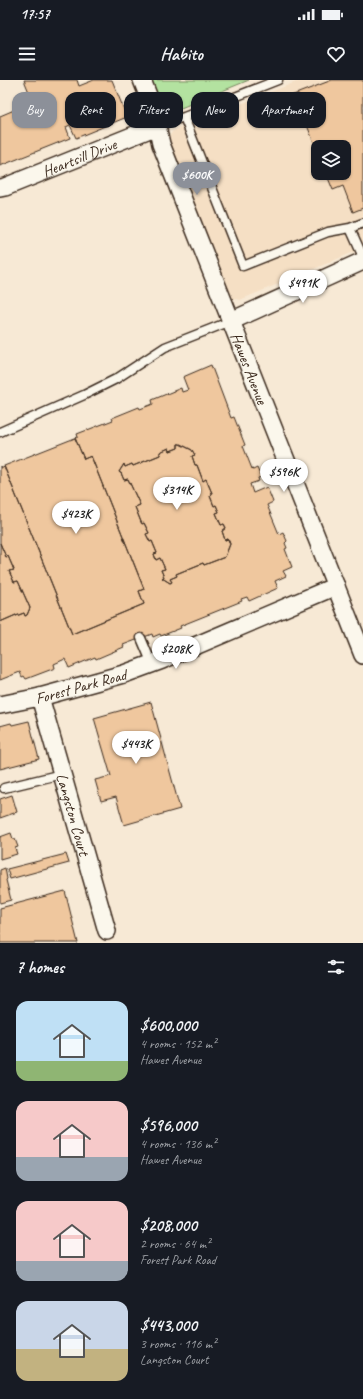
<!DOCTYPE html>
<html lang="en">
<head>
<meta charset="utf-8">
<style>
  :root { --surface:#171b24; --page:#242831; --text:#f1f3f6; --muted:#9ea1a6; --accent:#8c9099 }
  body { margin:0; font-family:Caveat,sans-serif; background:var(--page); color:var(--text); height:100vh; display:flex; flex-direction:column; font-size:15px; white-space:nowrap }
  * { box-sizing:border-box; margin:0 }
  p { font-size:13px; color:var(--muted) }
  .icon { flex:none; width:22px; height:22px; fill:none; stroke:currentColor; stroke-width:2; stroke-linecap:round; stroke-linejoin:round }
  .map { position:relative; height:863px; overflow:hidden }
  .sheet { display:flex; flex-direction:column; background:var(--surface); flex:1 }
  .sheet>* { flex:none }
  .guide { position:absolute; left:12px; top:12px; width:339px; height:36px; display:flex; gap:8px }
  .fabs { position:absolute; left:311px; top:60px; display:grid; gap:8px }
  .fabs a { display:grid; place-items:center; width:40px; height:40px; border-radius:8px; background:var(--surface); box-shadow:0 1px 3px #0004; font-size:20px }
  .price { position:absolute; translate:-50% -34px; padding:0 9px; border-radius:14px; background:#fff; color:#222; font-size:13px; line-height:26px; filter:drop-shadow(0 1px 2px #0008) }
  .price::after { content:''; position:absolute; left:50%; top:24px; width:12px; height:9px; margin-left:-6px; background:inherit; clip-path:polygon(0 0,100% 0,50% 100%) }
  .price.active { background:var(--accent); color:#fff }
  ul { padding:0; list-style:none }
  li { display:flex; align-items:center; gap:12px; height:100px; padding:0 16px }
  li span { display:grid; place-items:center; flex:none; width:112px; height:80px; border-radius:12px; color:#555 }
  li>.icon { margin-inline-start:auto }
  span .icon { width:48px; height:48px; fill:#fffc; stroke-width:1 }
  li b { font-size:17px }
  h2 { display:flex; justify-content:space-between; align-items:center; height:48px; padding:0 16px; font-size:17px }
  .tag { padding:0 14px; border-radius:12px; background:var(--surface); box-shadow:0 1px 3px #0004; font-size:14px; line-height:36px }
  .tag.active { background:var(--accent); color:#fff }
  .status { display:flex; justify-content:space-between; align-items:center; height:28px; padding:0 20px; background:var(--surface); direction:ltr }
  .status svg { height:11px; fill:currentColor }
  header { display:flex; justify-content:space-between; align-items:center; height:52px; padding:0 16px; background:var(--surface); font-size:18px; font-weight:800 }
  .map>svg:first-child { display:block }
</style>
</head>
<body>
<div class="status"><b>17:57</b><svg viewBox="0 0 49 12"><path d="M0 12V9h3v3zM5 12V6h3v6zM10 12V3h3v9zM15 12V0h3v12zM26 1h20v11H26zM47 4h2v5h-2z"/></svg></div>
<header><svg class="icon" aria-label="menu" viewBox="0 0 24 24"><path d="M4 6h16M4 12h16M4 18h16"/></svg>Habito<svg class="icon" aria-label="heart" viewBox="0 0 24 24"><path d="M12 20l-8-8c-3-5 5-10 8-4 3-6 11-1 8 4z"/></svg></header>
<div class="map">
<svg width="363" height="863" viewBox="0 0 363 863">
  <rect width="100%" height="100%" fill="#f7e9d5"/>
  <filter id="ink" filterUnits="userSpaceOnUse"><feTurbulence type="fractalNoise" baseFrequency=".025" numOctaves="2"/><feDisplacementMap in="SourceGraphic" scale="8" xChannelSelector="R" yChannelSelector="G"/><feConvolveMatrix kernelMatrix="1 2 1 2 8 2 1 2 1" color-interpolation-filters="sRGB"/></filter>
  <g filter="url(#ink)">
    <!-- built -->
    <path fill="#f5dfc4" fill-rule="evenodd" d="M301,0H363V168L240,220L232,218L224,204L168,58L173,51ZM318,67H344V93H318Z"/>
    <!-- grass -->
    <path fill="#b3e2a0" stroke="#77865f" d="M148,0H249L171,32L164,30L158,24Z"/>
    <!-- building -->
    <path fill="#efc79e" stroke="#3b2a1e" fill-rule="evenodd" d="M24,0H77L79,6L94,0H112L127,37L76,58L70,45L66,47L70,58L0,86V36L33,22Z
      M332,0H363V128L353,132L343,106L333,110L326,93H344V67H318V73L301,30L294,32L288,17Z
      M211,285L231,338L234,337L245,365L243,366L252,389L253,390L257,388L261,397L258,398L259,401L250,404L253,413L267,407L273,422L267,425L279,454L283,452L287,461L285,463L287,468L285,469L292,487L283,491L286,496L275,501L278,508L249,521L247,517L241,519L242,521L180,546L181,548L161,556L160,554L153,557L152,554L123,565L124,567L96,579L95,577L69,588L65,579L54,584L55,588L26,599L24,596L22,597L20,592L0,600V542L16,535V536L24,533L25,536L27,535L30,528L18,501L14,502L9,491L14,490L8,476L6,477L0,463V386L1,388L4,386L72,554L144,524L139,511L144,509L91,376L84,379L75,358L78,357L77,354L113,340L112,338L139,327L140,329L153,324L152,320L181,308L182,312L188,310L183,297ZM178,364H180L192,370L195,375L192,376L195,385H197L203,401L206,399L212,413V414L210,416L214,426L216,425L219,432L216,433L221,445L224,444L226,448L222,451L225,460L228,459L230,464L225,477L204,485L203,483L176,494L177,496L170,499L172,502L170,503L162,498L164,497L161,490L165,489L160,478L156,480L154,474L157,473L152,461L150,462L146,454L149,453L144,443L142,444L141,442L135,427L140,425L128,399L124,400L121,393H120L119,392L124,384L125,387L132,384L133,386L160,375V372L169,368L170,371L178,368Z
      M75,358L84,379L91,376L144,509L139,511L144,524L72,554L4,386Z
      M178,364H180L192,370L195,375L192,376L195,385H197L203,401L206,399L212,413V414L210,416L214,426L216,425L219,432L216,433L221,445L224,444L226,448L222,451L225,460L228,459L230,464L225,477L204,485L203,483L176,494L177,496L170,499L172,502L170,503L162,498L164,497L161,490L165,489L160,478L156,480L154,474L157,473L152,461L150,462L146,454L149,453L144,443L142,444L141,442L135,427L140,425L128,399L124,400L121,393H120L119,392L124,384L125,387L132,384L133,386L160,375V372L169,368L170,371L178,368Z
      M0,463L6,477L8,476L14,490L9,491L14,502L18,501L30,528L27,535L25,536L24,533L16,536V535L0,542Z
      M151,622L180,729L124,745L116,717L101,721L95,700L111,696L94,638Z
      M29,641L39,679L0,689V646L11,643L12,645Z
      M12,715L17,732L0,738V719Z
      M11,753L13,759H15L18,767L15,768L17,774L0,779V757Z
      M66,774L69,783L10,799L7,789Z
      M5,788L7,799L6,800L11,820L0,823V790Z
      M65,811L78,863H0V828Z"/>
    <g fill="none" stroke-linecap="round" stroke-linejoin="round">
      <!-- service casing -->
      <g stroke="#3b2a1e" stroke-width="11">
        <path id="service" d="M184,37L243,186L328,152L350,148L363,143
          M157,46L184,37L278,0
          M350,148L363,177
          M0,352L84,315L116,299L165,267L231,241
          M141,558L152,584
          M4,708L62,694"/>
      </g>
      <!-- minor casing -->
      <g stroke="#3b2a1e" stroke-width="20">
        <g id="minor">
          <path id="s1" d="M142,0L153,28L161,64L363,575"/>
          <path id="s2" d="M0,108L5,107L157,46"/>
          <path d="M231,241L363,181"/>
          <path id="s3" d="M40,617L107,851"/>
          <path id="s4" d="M0,625L40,617L124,594L162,580L336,506"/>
        </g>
      </g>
      <!-- service -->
      <use href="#service" stroke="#fbf7ec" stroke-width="8"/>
      <!-- minor -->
      <use href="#minor" stroke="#fbf7ec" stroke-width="17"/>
    </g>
  </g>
  <g text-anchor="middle" stroke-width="4" stroke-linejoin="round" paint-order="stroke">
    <!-- street labels -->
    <g font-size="16" fill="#3b2a1e" stroke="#fbf7ec">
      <text dy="6" stroke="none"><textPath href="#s2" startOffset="85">Heartsill Drive</textPath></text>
      <text dy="6" stroke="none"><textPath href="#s1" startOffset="308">Hawes Avenue</textPath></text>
      <text dy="6" stroke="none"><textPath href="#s4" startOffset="83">Forest Park Road</textPath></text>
      <text dy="6" stroke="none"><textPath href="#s3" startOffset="122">Langston Court</textPath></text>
    </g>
  </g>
</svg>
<div class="fabs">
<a><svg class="icon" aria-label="layers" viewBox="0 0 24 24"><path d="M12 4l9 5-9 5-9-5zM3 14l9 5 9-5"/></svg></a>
</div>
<b class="price active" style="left:197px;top:116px">$600K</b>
<b class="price" style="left:303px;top:224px">$491K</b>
<b class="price" style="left:284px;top:413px">$596K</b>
<b class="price" style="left:177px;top:431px">$314K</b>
<b class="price" style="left:76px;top:455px">$423K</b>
<b class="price" style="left:176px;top:590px">$208K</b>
<b class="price" style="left:136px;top:685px">$443K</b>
<div class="guide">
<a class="tag active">Buy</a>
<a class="tag">Rent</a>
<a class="tag">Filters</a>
<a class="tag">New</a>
<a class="tag">Apartment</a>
</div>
</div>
<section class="sheet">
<h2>7 homes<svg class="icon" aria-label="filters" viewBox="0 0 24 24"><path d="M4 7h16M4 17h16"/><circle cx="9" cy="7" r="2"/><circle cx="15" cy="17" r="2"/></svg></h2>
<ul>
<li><span style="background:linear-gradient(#bfe0f5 75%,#8fb573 0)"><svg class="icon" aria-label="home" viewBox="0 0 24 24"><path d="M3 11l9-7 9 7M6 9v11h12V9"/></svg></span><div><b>$600,000</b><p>4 rooms · 152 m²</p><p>Hawes Avenue</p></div></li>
<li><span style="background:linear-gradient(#f6c9c9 70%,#9aa5b1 0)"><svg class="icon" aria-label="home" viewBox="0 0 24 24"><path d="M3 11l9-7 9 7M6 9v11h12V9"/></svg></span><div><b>$596,000</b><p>4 rooms · 136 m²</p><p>Hawes Avenue</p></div></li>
<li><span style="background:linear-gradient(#f6c9c9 75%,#9aa5b1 0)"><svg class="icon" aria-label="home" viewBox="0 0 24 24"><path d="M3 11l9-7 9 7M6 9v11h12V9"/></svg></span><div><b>$208,000</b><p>2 rooms · 64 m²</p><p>Forest Park Road</p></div></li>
<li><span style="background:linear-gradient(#c9d6e8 60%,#c2b280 0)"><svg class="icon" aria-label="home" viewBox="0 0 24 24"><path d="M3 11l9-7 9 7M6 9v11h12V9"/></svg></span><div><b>$443,000</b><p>3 rooms · 116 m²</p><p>Langston Court</p></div></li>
</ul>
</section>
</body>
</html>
